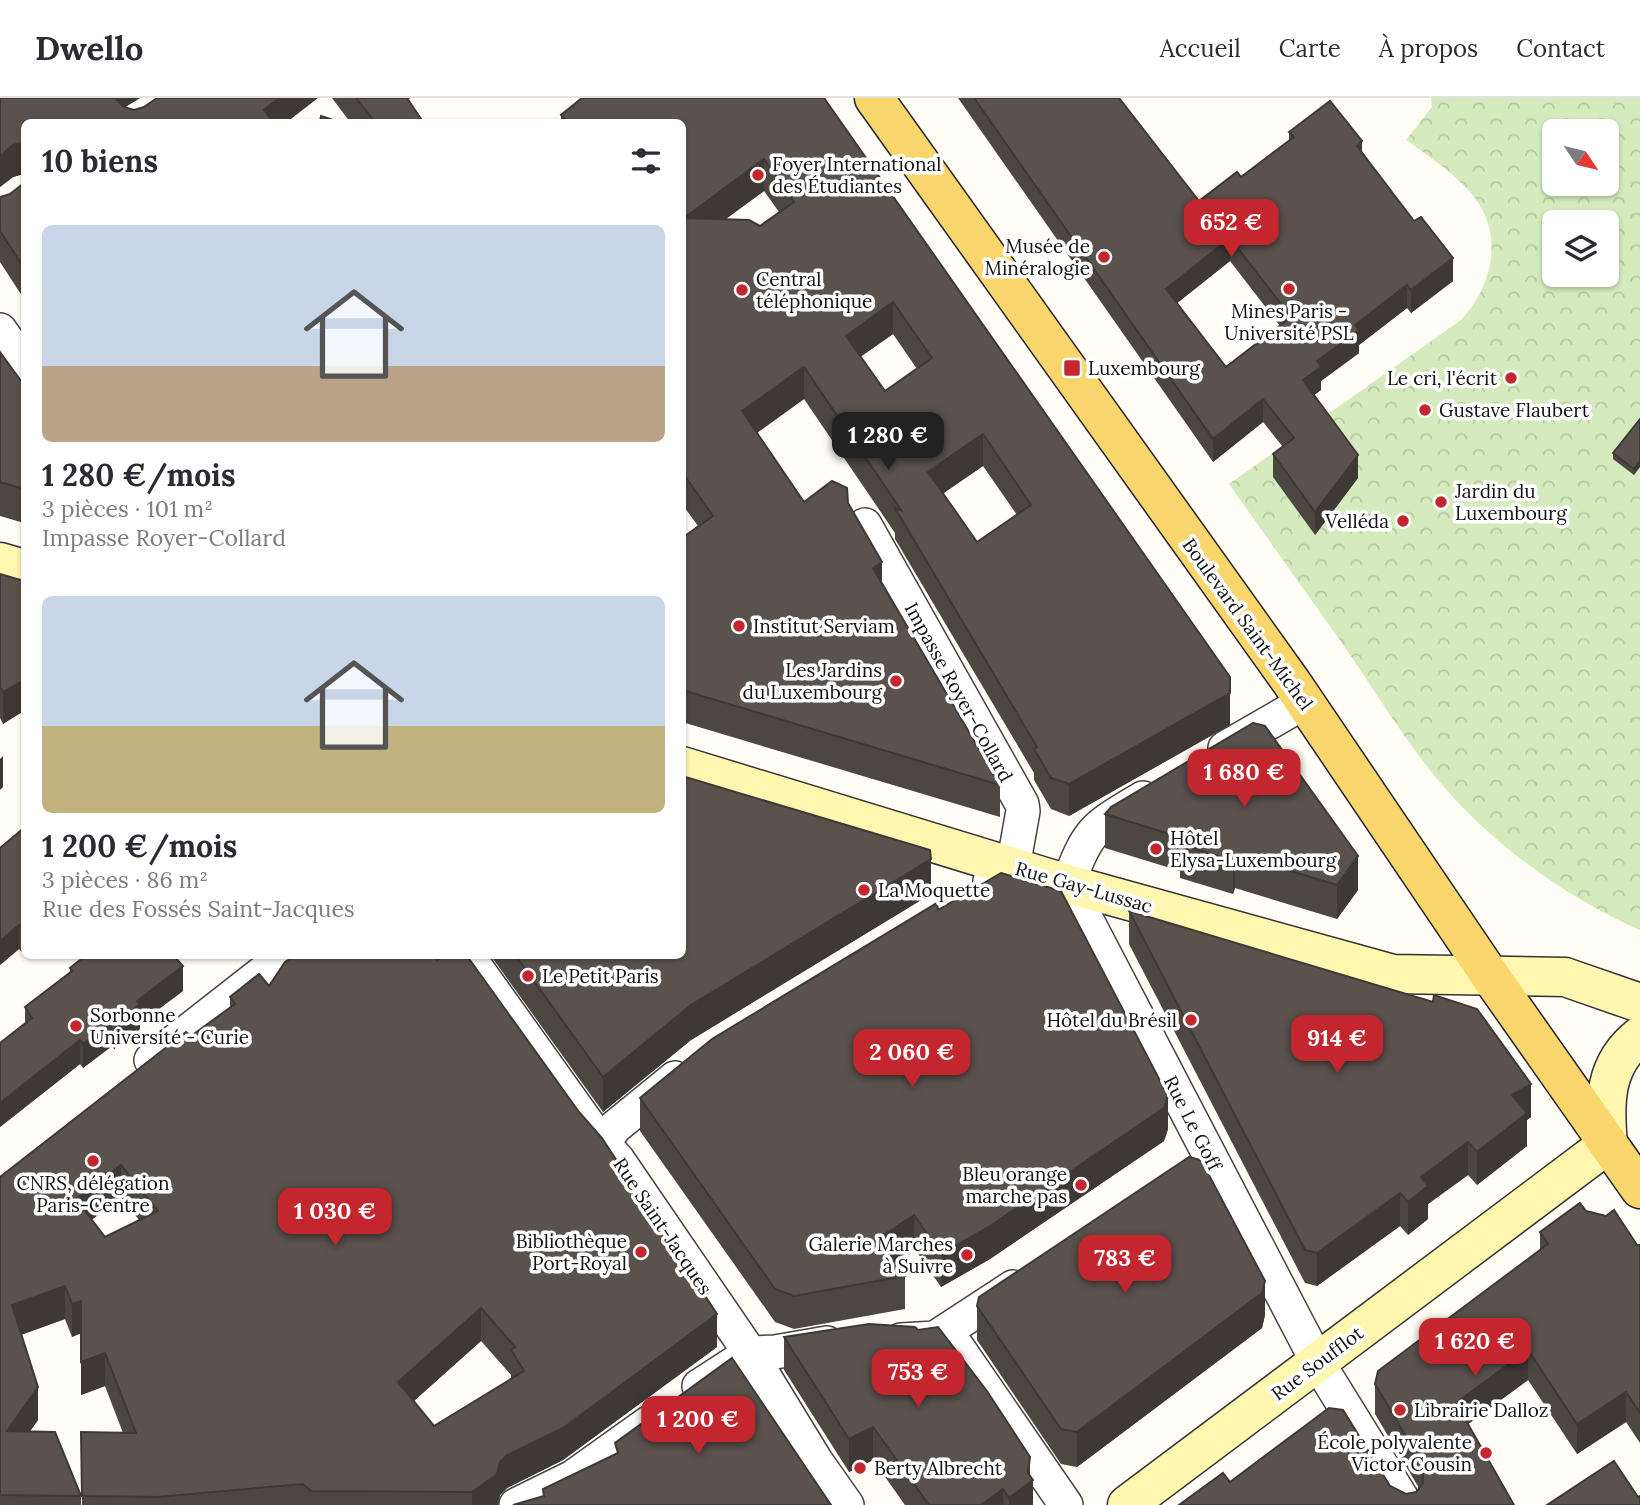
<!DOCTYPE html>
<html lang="fr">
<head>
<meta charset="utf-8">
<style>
  :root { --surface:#fff; --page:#f7f7f7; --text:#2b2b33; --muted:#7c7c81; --line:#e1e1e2; --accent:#c4262e }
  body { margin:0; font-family:Lora,serif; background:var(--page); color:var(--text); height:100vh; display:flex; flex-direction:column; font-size:26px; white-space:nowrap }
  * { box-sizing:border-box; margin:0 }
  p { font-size:23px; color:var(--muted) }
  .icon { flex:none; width:38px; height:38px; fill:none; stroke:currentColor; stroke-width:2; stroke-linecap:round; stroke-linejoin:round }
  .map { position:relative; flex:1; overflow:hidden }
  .details { position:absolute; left:21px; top:21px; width:665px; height:840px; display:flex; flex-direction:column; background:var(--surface); border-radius:10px; box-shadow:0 2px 5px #0004 }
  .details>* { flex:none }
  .needle { width:46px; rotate:125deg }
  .buttons { position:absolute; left:1542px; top:21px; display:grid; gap:14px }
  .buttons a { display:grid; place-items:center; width:77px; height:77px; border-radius:10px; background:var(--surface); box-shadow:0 2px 5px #0004; font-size:35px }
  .price { position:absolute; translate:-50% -60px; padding:0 16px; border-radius:14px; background:var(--accent); color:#fff; font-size:23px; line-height:46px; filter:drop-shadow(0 2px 4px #0008) }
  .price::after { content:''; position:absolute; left:50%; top:42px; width:21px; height:16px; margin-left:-10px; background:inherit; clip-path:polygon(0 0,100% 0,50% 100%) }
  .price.active { background:#222; color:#fff }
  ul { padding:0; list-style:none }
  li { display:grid; align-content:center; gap:14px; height:371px; padding:0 21px }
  li span { display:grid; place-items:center; height:217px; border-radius:10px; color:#555 }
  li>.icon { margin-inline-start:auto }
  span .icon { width:126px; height:126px; fill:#fffc; stroke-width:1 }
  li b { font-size:30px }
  h2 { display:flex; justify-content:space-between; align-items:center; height:84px; padding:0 21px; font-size:30px }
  header { display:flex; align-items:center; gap:42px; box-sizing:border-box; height:98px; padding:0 35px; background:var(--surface); border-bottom:2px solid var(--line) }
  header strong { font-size:33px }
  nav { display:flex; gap:38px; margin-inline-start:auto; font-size:24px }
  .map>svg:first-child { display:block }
</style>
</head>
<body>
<header>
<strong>Dwello</strong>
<nav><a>Accueil</a><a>Carte</a><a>À propos</a><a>Contact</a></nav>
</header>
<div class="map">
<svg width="1640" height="1407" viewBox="0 0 1640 1407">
  <defs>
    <pattern id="park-crowns" width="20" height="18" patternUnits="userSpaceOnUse" patternTransform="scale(1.75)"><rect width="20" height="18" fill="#d5ebbd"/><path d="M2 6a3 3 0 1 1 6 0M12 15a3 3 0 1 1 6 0" fill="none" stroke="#b6c8a1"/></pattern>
  </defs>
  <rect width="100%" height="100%" fill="#fffdf5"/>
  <!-- park -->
  <path fill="url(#park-crowns)" fill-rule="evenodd" d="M1431,0H1640V832C1570,801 1503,754 1451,697C1411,653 1380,600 1346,551C1307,496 1268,441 1229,386L1461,222C1494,187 1505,133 1470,94C1453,74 1428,58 1406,42L1432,9ZM1554,33H1606V86H1554ZM1554,124H1606V177H1554Z"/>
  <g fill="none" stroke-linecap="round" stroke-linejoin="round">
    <!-- street casing -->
    <g stroke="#444" stroke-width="36">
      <path id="street" d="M0,232L24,266
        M865,427L1022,706L1023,713L1013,769L990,783
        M1225,650L1305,604
        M1143,700C1093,730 1089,730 1068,786L1318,1265L1406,1407
        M468,858L595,1036L618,1062L750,1255L816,1363L847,1407
        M151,962L284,858
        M604,1044L615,1029L675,980
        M947,1234L1066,1407
        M901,1242L935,1240L1013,1189
        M699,1288L750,1255L775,1254L827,1245
        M516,1407L573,1379L650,1324"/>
    </g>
    <!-- secondary casing -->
    <g stroke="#333" stroke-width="41">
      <path id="secondary" d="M0,464L24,471
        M682,668L1068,786L1393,876L1565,879L1640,905
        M1127,1407L1608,1046C1604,1004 1604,966 1640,938"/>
    </g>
    <!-- primary casing -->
    <g stroke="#222" stroke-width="41">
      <path id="primary" d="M874,0L1292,585L1491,879L1640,1091"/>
    </g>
    <!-- street -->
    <use href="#street" stroke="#fff" stroke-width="33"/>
    <!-- secondary -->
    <use href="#secondary" stroke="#fff6b0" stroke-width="38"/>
    <!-- primary -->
    <use href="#primary" stroke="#f9d66b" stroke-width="38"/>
  </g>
  <!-- wall -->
  <path fill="#4d4742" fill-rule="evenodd" d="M0,0H140L125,9L134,12L24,24V76L13,79L0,89Z
    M332,0H410L408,2L423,24H350Z
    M824,0L1230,611V627L1069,718L1051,711L1034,682V675L895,441V435L804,301L757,335L804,404L848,405L882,485L1000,687V719L682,624V440L698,428L682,406V24H561V17ZM764,93L779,114L760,128L725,121ZM893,236L917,271L885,293L860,259ZM983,368L1017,417L977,444L943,395Z
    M958,0H1119L1199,103L1241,79L1289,42V34L1362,55L1453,183L1411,215L1407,210L1359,247V255L1321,283V292L1314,297L1358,380L1315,437L1273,379V356L1283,349L1263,324L1213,364ZM1230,163L1280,228L1226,269L1177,205Z
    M24,85V201L0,164V99L10,96Z
    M0,254L24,287V425L0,418Z
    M1640,321L1634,377L1613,361V355Z
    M0,476L24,483L3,626L0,620Z
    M1105,716L1358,792L1337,821L1235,790L1233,796L1180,780V773L1105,750Z
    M24,730V857L19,851L0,867V750Z
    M931,796L691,942L603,1014L491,858H682Z
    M938,812L1168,1031L1164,1043L990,1161L941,1189L914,1150L895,1163L905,1178V1211L794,1231L775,1224L640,1033V1000Z
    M1129,813L1531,1019L1527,1022V1048L1477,1087L1468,1077L1428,1106V1121L1408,1137L1400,1128L1317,1188L1305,1185L1129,846Z
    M70,870L183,893L140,925V931L114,951L112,948L83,970L80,966L0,1029V945L25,926V909L70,875Z
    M269,888L717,1249L563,1362L507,1390L500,1397L498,1407H82L81,1334L123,1335L105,1288L81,1297V1235L72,1239L65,1221L21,1237L38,1322L30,1333L81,1398V1407H0V1079L230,910V899ZM121,1099L139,1122L105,1139L91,1122ZM481,1243L511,1277V1282L434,1328L414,1303Z
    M1586,1113L1637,1147H1640V1345L1626,1324L1577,1356L1528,1282L1468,1326L1514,1407L1230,1384L1390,1388L1406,1396L1416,1394L1419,1390L1375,1316V1286L1540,1152V1134Z
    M977,1208L1265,1217L1262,1230L1077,1369L1061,1366L977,1242Z
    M784,1239L1030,1378L1033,1407H905L873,1362L849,1374L784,1272Z"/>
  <!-- shaded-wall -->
  <path fill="#3f3936" d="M115,0H140L117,14Z
    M279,0H318L287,24H264V12Z
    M1362,43V66L1357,48Z
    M23,44V76L13,79L0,89V58L13,47Z
    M764,61V93L684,152V120Z
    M1230,140V163L1166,214V191Z
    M1453,160V183L1411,215V192Z
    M1407,187V210L1359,247V255L1321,283V292L1303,305V282L1317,263L1355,227Z
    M893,204V236L846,269V238Z
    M804,269V301L742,345V313Z
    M1263,301V324L1213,364V341Z
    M983,336V368L928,406V374Z
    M1358,357V380L1315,437V414Z
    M1640,363V369L1634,377V371Z
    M882,464V496L873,470Z
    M1230,579V627L1069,718V686Z
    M24,582V613L3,626V594Z
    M3,658V689L0,692V661Z
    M1235,756V790L1233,796V763Z
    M1358,758V792L1337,821V787Z
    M931,761V796L691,942L603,1014V979L691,907Z
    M19,827V851L0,867V843Z
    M183,868V893L140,925V931L114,951V927L137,903Z
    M112,923V948L83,970V946Z
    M80,942V966L0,1029V1005Z
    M1531,986V1019L1527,1022V1048L1477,1087V1054L1512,997Z
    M1168,998V1031L1164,1043L990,1161L941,1189V1156Z
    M1468,1044V1077L1428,1106V1121L1408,1137V1104L1421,1079Z
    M121,1067V1099L76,1134V1101Z
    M1400,1095V1128L1317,1188V1155Z
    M914,1117V1150L879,1173V1140Z
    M1265,1183V1217L1262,1230L1077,1369V1334Z
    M65,1188V1221L12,1240V1207Z
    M81,1203V1235L72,1239V1206Z
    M481,1210V1243L398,1317V1284Z
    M717,1216V1249L563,1362L507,1390L500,1397L498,1407H472V1394L507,1357Z
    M1528,1252V1282L1456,1335V1305Z
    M105,1255V1288L81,1297V1264Z
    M38,1289V1322L7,1366V1333Z
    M1626,1294V1324L1577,1356V1326Z
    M873,1329V1362L849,1374V1341Z
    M1030,1359V1384L1033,1382V1407H1009V1400L1028,1375Z
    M1003,1391V1407H981Z"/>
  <!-- building -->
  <path fill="#5a524d" stroke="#3f3936" stroke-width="2" fill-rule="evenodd" d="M0,0H117V2L124,9L134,12L144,9L157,0H279L264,12L273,24H24V45L13,47L0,58Z
    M356,0H407L423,24H375Z
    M582,0H824L1230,579V595L1069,686L1051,680L1034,651L1037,649L895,410L901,412L804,269L742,313L804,404L832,383L847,390L848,405L882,464L873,470L1000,687L682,592V440L713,418L682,374V24H567L561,17ZM764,61L794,104L760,128L749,122L684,120ZM893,204L932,260L885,293L846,238ZM983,336L1031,407L977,444L928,374Z
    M974,0H1119L1199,103L1237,74L1241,79L1294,39L1289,34L1330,3L1362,43L1357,48L1414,123L1421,119L1453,160L1411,192L1407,187L1355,227L1359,232L1317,263L1321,269L1303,282L1358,357L1315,414L1273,356L1294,340L1263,301L1213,341ZM1230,140L1291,219L1226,269L1166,191Z
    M321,18L339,24H320Z
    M24,85V170L0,133V99L10,96Z
    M0,254L24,287V391L0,384Z
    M1640,321V363L1634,371L1613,355Z
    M0,476L24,483V582L3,594L0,589Z
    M1253,625L1265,628L1358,758L1337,787L1235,756L1233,763L1180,746L1182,740L1105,716L1111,709Z
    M682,678L930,752L931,761L691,907L603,979L516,858H682Z
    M24,730V832L19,827L0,843V750Z
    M1001,775L1061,793L1168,998L1164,1010L990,1128L941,1156L914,1117L879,1140L905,1178L794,1198L775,1191L640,1000L712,941L937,805L938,812Z
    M1129,813L1433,904L1434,897L1477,911L1531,986L1512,997L1527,1015L1477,1054L1468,1044L1421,1079L1428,1088L1408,1104L1400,1095L1317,1155L1305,1152Z
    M85,858H174L183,868L137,903L140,906L114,927L112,923L83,946L80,942L0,1005V945L32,920L25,909L72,873L70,870Z
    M294,858H434L437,862L444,858H467L579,1014L602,1040L717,1216L563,1330L507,1357L500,1364L497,1376L472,1394L311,1393L303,1386L157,1399L82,1398L81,1334L136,1335L105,1255L81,1264V1203L72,1206L65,1188L12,1207L38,1289L7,1333L55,1334L81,1398L0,1397V1079L186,934L191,938L235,906L230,899L259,876L269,888L285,864ZM121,1067L158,1113L105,1139L76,1101ZM481,1210L515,1249L511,1252L524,1273L434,1328L398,1284Z
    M1189,1059L1201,1062L1265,1183L1262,1195L1077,1334L1061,1331L977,1208L979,1199Z
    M1580,1105L1586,1113L1606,1118L1614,1112L1637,1147H1640V1315L1626,1294L1577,1326L1528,1252L1456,1305L1514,1407H1179L1223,1375L1230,1384L1329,1310L1343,1312L1390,1388L1406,1396L1416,1394L1423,1385V1367L1375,1286L1378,1273L1548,1146L1540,1134Z
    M869,1226L915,1229L918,1232L938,1229L987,1293L1030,1359L1028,1375L1033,1382L1009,1400L1003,1391L981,1407H929L873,1329L849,1341L784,1239Z
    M732,1260L831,1407H513L544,1398L543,1391L618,1355L615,1345Z
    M1614,1363L1638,1399L1640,1398V1407H1547Z"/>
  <!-- markers -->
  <g fill="#c4262e" stroke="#fff" stroke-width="2.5">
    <circle cx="758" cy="77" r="7"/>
    <circle cx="1104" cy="159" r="7"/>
    <circle cx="1289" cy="191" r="7"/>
    <circle cx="742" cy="192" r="7"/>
    <rect x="1063" y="261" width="18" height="18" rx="3.5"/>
    <circle cx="1511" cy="280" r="7"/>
    <circle cx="1425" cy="312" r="7"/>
    <circle cx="1441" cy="404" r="7"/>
    <circle cx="1403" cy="423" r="7"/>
    <circle cx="739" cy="528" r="7"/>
    <circle cx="896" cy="583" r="7"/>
    <circle cx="1156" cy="751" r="7"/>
    <circle cx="864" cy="792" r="7"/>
    <circle cx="528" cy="878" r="7"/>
    <circle cx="1191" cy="922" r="7"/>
    <circle cx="76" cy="928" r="7"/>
    <circle cx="93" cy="1063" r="7"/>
    <circle cx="1081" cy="1087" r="7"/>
    <circle cx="641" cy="1154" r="7"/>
    <circle cx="967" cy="1157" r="7"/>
    <circle cx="1400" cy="1312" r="7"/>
    <circle cx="1486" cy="1355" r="7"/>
    <circle cx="860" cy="1370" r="7"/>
  </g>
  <g text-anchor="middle" stroke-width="7" stroke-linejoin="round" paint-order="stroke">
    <!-- poi labels -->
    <g font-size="19" fill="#111" stroke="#fff" text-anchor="start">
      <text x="772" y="73">Foyer International<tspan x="772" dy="22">des Étudiantes</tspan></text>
      <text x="1090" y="155" text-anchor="end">Musée de<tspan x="1090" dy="22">Minéralogie</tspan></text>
      <text x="756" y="188">Central<tspan x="756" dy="22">téléphonique</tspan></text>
      <text x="1289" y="220" text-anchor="middle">Mines Paris -<tspan x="1289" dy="22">Université PSL</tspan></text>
      <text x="1088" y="277">Luxembourg</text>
      <text x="1497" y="287" text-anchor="end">Le cri, l'écrit</text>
      <text x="1439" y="319">Gustave Flaubert</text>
      <text x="1455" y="400">Jardin du<tspan x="1455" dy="22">Luxembourg</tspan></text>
      <text x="1389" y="430" text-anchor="end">Velléda</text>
      <text x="753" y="535">Institut Serviam</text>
      <text x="882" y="579" text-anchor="end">Les Jardins<tspan x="882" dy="22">du Luxembourg</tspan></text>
      <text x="1170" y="747">Hôtel<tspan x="1170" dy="22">Elysa-Luxembourg</tspan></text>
      <text x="878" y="799">La Moquette</text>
      <text x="542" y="885">Le Petit Paris</text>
      <text x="90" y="924">Sorbonne<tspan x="90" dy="22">Université - Curie</tspan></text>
      <text x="1177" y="929" text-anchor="end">Hôtel du Brésil</text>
      <text x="1067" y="1083" text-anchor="end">Bleu orange<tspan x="1067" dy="22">marche pas</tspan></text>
      <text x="93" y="1092" text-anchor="middle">CNRS, délégation<tspan x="93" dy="22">Paris-Centre</tspan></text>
      <text x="627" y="1150" text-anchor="end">Bibliothèque<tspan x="627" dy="22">Port-Royal</tspan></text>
      <text x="953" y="1153" text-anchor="end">Galerie Marches<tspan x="953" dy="22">à Suivre</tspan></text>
      <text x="1414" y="1319">Librairie Dalloz</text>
      <text x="1472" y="1351" text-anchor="end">École polyvalente<tspan x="1472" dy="22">Victor Cousin</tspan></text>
      <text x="874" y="1377">Berty Albrecht</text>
    </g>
    <!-- street labels -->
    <g font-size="19" fill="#111" stroke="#fff">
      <text transform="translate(1248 526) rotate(54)" y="7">Boulevard Saint-Michel</text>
      <text transform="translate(959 594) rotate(61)" y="7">Impasse Royer-Collard</text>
      <text transform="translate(1084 789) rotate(16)" y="7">Rue Gay-Lussac</text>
      <text transform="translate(1193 1025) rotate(63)" y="7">Rue Le Goff</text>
      <text transform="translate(663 1128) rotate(56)" y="7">Rue Saint-Jacques</text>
      <text transform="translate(1317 1265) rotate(-37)" y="7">Rue Soufflot</text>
    </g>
  </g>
</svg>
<div class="buttons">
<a><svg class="needle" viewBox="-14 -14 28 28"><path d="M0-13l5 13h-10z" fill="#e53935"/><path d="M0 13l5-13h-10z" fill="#7c7c81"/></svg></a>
<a><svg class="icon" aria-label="layers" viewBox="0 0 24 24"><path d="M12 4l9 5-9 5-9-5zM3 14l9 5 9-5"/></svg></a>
</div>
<b class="price" style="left:1231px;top:161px">652 €</b>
<b class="price active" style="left:888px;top:374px">1 280 €</b>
<b class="price" style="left:1244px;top:711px">1 680 €</b>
<b class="price" style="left:1337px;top:977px">914 €</b>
<b class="price" style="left:912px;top:991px">2 060 €</b>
<b class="price" style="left:335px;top:1150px">1 030 €</b>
<b class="price" style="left:1125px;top:1197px">783 €</b>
<b class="price" style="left:1475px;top:1280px">1 620 €</b>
<b class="price" style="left:918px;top:1311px">753 €</b>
<b class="price" style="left:698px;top:1358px">1 200 €</b>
<section class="details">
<h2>10 biens<svg class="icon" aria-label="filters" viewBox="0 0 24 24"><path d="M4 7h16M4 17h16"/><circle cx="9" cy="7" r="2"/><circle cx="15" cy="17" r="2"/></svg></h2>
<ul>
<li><span style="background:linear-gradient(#c9d6e8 65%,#b9a48a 0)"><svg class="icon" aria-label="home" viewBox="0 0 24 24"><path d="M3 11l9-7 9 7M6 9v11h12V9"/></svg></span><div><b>1 280 €/mois</b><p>3 pièces · 101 m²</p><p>Impasse Royer-Collard</p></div></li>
<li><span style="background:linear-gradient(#c9d6e8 60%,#c2b280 0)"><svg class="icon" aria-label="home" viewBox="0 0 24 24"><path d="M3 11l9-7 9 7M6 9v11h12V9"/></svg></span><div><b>1 200 €/mois</b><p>3 pièces · 86 m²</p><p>Rue des Fossés Saint-Jacques</p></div></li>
</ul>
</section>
</div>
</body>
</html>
